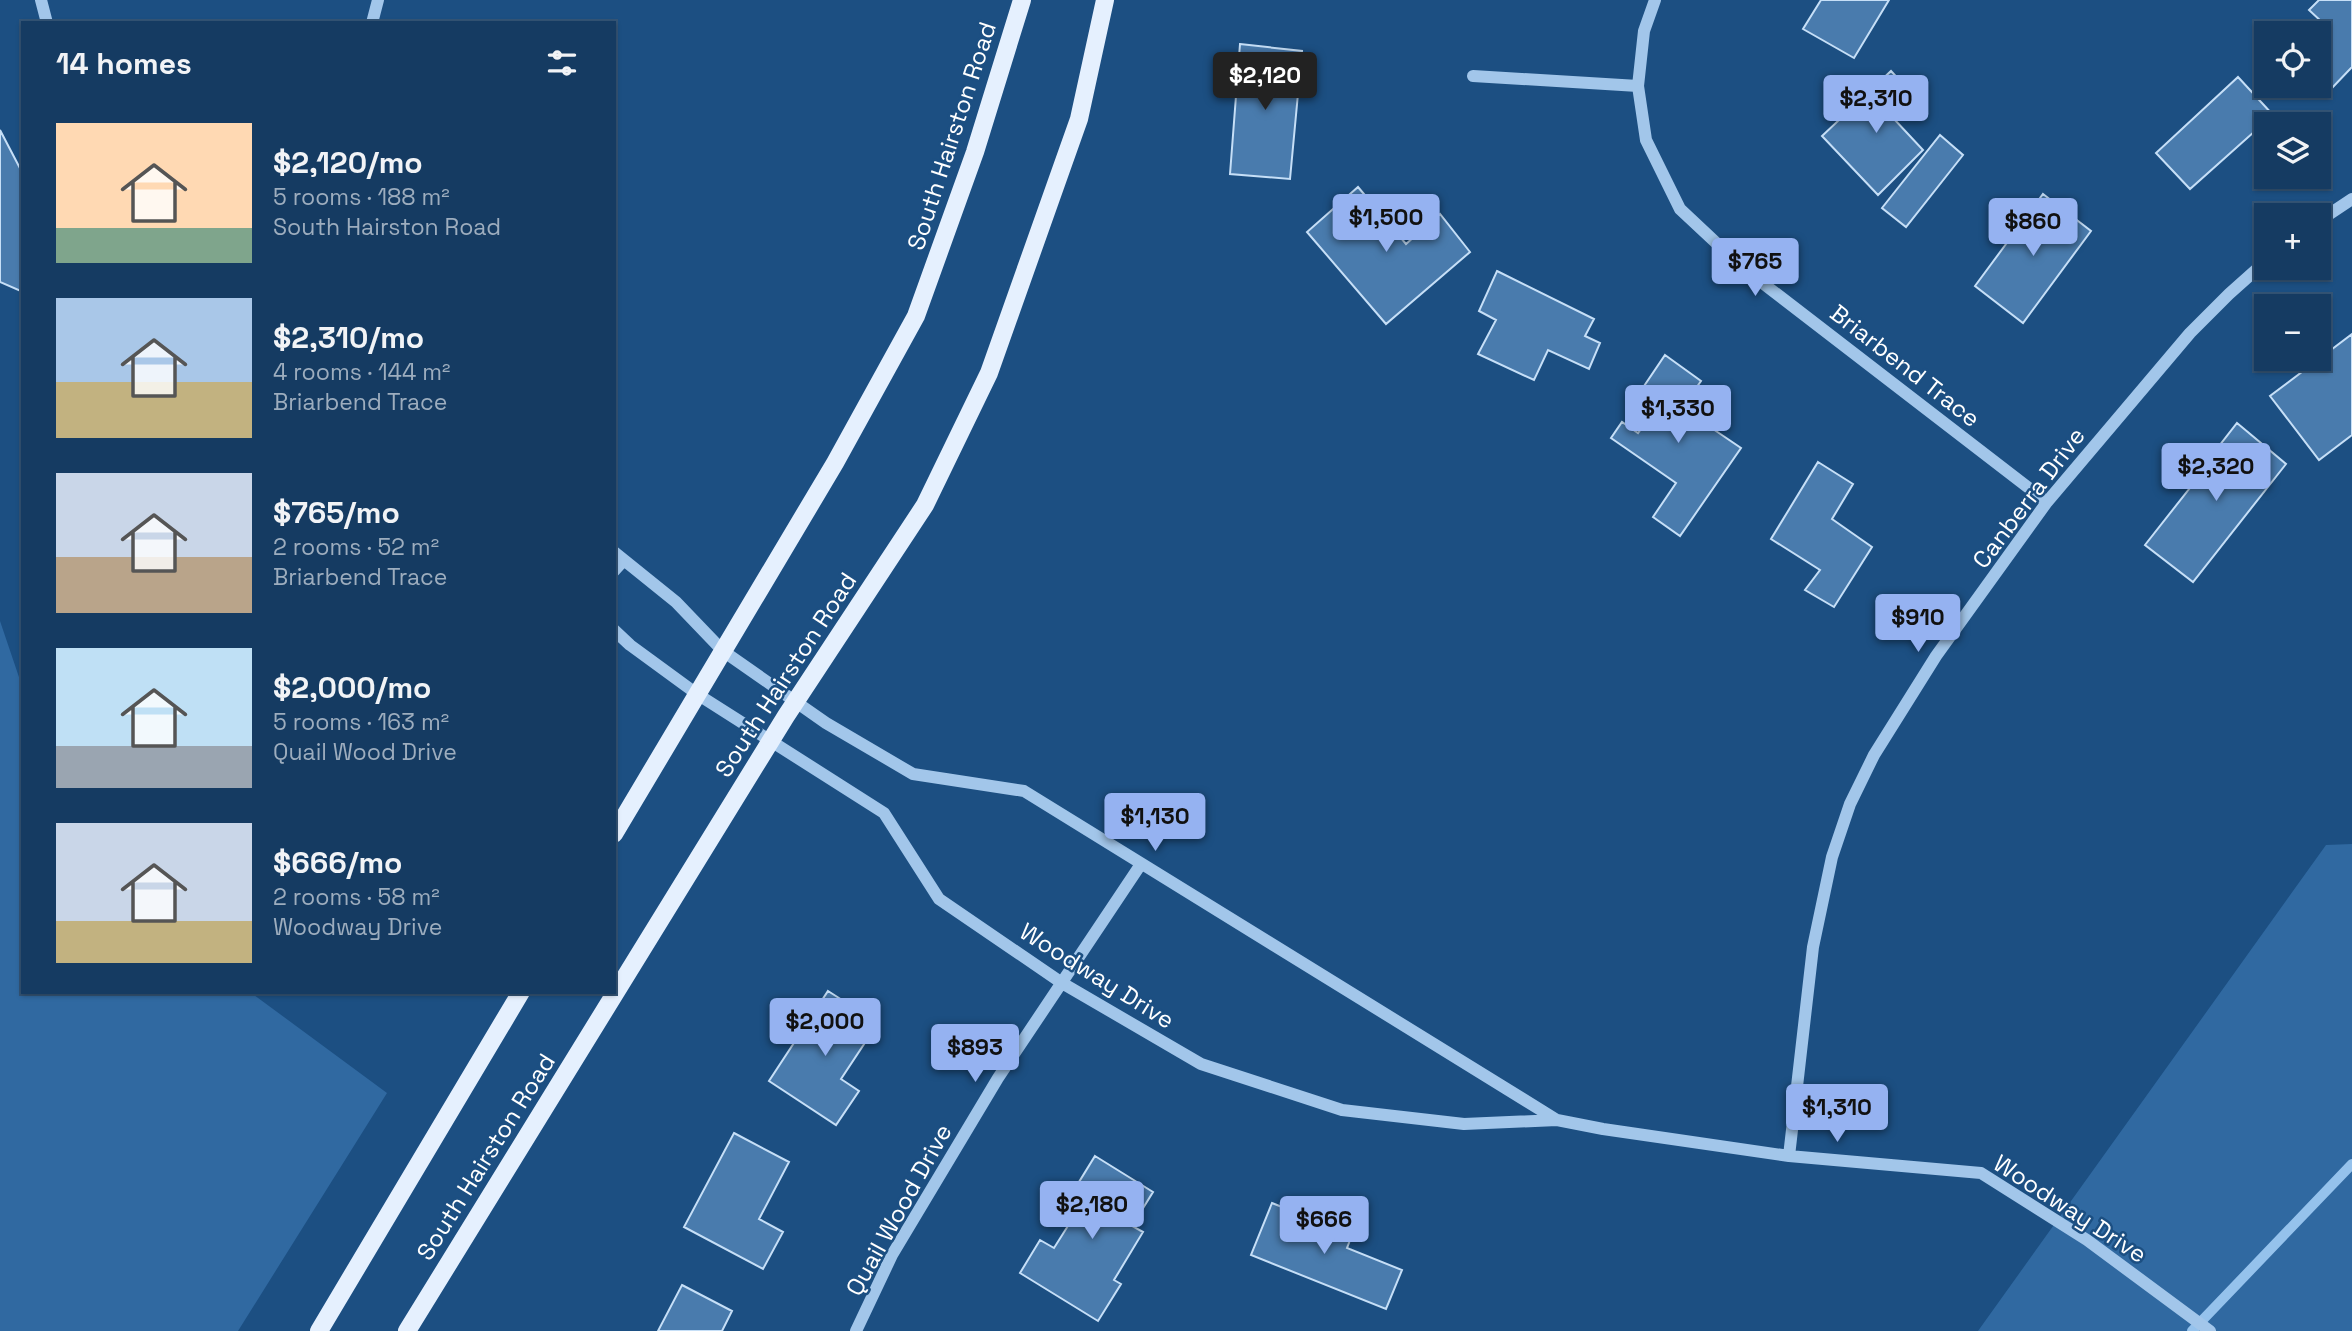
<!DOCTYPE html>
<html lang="en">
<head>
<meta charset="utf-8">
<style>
  :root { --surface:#153b62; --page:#22466b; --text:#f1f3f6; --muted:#9dadbe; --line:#345577; --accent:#95b2f1 }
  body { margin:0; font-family:"Space Grotesk",sans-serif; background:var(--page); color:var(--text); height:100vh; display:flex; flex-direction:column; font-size:26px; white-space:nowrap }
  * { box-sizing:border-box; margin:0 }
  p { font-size:23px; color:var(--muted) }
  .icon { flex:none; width:38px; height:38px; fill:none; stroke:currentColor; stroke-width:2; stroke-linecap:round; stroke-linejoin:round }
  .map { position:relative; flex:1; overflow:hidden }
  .details { position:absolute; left:21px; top:21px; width:595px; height:973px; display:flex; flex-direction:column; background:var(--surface); border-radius:0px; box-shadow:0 2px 5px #0004,0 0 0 2px var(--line) }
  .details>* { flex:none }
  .tools { position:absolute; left:2254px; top:21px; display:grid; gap:14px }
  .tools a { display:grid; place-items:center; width:77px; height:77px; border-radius:0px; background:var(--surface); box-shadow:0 2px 5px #0004,0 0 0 2px var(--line); font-size:35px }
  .price { position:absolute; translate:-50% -60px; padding:0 16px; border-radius:7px; background:var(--accent); color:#111; font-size:23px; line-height:46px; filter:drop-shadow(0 2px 4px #0008) }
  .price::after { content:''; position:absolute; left:50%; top:42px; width:21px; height:16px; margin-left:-10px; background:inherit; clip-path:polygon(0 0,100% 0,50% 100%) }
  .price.current { background:#222; color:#fff }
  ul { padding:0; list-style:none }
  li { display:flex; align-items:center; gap:21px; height:175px; padding:0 35px }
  li span { display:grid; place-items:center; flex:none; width:196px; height:140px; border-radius:0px; color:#555 }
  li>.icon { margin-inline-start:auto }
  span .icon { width:84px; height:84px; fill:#fffc; stroke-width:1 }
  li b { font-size:30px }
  h2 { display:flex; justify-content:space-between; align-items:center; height:84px; padding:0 35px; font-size:30px }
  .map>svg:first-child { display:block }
</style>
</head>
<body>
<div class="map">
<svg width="2352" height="1331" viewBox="0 0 2352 1331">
  <rect width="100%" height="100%" fill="#1c4f82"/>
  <!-- green -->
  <path fill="#3069a1" d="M0,621L23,689V992H250L387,1093L238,1331H0Z
    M2352,844V1331H1978L2326,845Z"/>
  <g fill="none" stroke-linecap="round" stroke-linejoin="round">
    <!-- stream -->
    <path stroke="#95c2ec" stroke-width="10" d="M2192,1331L2352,1164"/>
  </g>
  <!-- building -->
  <path fill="#497bad" stroke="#c6dff7" stroke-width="2" d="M1821,0H1889L1854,58L1803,29Z
    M2319,0H2352V67L2331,89L2319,77V33H2312L2323,23L2309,10Z
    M1240,44L1302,51L1290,179L1230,174Z
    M1891,71L1916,98L1894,119L1923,150L1878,195L1822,136Z
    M2238,77L2273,115L2190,189L2156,153Z
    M0,130L23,174V292L0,282Z
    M1940,135L1963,155L1906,227L1882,208Z
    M1358,187L1406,244L1440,214L1470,252L1386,324L1307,232Z
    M2043,194L2091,231L2023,323L1975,286Z
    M1497,271L1594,319L1585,336L1600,343L1589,369L1548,350L1534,380L1478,354L1496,320L1479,311Z
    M2352,334V435L2319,460L2270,396Z
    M1665,355L1701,381L1682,408L1741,448L1680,536L1653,517L1676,483L1611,438L1622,422L1638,433L1654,411L1636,398Z
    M2237,423L2286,464L2193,582L2145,545L2204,470L2202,468Z
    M1818,462L1853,484L1832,519L1872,547L1834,607L1805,590L1820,570L1771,539Z
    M828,991L878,1023L841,1079L859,1091L836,1125L769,1081Z
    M734,1133L789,1162L759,1219L783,1232L763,1269L684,1227Z
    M1095,1156L1153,1192L1132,1226L1143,1232L1114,1280L1121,1284L1098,1321L1020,1273L1040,1240L1054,1248L1083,1202L1071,1195Z
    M1272,1203L1352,1235L1347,1248L1402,1270L1386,1309L1251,1255Z
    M682,1285L732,1311L722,1331H658Z"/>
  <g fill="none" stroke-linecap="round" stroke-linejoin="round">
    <!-- minor -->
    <path stroke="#a2c6ea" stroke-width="12" d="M41,0L47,23
      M1655,0L1644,31L1638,86L1646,140L1680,209L1743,268L2047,502
      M372,23L378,0
      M1473,76L1638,86
      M2319,221L2352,199
      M614,552L676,602L723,651L826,723L913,774L1024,791L1557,1120
      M614,571L624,560
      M614,630L630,645L697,694L884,813L939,899L1062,983L1201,1064L1342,1110L1464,1124L1557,1120L1603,1129L1789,1156L1981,1173L2087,1240L2210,1331
      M1789,1156L1813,947L1832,857L1850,804L1874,755L1936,656L2047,502L2190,333L2229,294L2266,261
      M856,1331L892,1255L998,1078L1141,864"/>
    <!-- major -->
    <path stroke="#e5f0fe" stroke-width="18" d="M614,834L835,463L916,316L975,152L1022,0
      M319,1331L521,992
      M407,1331L786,716L925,505L989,373L1079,119L1105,0"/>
  </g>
  <g text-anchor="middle" stroke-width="5" stroke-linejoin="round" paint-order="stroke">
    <!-- street labels -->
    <g font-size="24" fill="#fff" stroke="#1c4f82">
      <text transform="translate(952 136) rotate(-72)" y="8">South Hairston Road</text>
      <text transform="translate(1905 366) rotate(38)" y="8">Briarbend Trace</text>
      <text transform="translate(2029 498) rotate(-53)" y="8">Canberra Drive</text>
      <text transform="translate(786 675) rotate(-57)" y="8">South Hairston Road</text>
      <text transform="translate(1097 976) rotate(32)" y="8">Woodway Drive</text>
      <text transform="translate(486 1157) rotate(-58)" y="8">South Hairston Road</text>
      <text transform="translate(2070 1209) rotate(33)" y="8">Woodway Drive</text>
      <text transform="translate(899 1210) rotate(-61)" y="8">Quail Wood Drive</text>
    </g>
  </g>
</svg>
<div class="tools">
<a><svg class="icon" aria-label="locate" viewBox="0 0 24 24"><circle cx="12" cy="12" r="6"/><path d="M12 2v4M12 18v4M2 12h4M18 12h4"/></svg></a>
<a><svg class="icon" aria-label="layers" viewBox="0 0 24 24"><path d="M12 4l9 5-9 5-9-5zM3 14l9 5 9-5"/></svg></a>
<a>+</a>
<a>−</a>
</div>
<b class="price current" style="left:1265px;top:112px">$2,120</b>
<b class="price" style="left:1876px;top:135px">$2,310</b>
<b class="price" style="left:1386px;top:254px">$1,500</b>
<b class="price" style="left:2033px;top:258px">$860</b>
<b class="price" style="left:1755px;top:298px">$765</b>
<b class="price" style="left:1678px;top:445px">$1,330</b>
<b class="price" style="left:2216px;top:503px">$2,320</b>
<b class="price" style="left:1918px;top:654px">$910</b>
<b class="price" style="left:1155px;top:853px">$1,130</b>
<b class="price" style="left:825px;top:1058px">$2,000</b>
<b class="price" style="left:975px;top:1084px">$893</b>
<b class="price" style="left:1837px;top:1144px">$1,310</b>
<b class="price" style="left:1092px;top:1241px">$2,180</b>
<b class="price" style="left:1324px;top:1256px">$666</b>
<section class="details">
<h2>14 homes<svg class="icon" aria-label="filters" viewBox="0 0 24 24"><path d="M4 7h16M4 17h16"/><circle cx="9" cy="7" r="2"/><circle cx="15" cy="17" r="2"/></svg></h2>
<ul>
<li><span style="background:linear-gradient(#ffd9b3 75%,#7fa58c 0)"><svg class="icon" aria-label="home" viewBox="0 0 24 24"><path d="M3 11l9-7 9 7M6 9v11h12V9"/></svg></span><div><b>$2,120/mo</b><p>5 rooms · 188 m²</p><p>South Hairston Road</p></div></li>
<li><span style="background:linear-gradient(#a9c7e8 60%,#c2b280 0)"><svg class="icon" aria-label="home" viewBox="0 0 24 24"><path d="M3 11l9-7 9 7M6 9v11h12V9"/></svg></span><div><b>$2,310/mo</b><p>4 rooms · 144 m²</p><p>Briarbend Trace</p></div></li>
<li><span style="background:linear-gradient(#c9d6e8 60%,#b9a48a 0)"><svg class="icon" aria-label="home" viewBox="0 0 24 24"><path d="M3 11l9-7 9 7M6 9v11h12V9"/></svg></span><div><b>$765/mo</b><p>2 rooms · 52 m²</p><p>Briarbend Trace</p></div></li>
<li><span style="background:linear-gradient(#bfe0f5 70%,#9aa5b1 0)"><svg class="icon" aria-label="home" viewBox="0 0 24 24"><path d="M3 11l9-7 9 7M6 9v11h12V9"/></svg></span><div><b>$2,000/mo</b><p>5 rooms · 163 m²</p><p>Quail Wood Drive</p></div></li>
<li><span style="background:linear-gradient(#c9d6e8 70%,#c2b280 0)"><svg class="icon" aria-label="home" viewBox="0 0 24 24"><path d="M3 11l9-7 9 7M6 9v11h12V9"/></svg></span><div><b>$666/mo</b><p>2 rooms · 58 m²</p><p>Woodway Drive</p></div></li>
</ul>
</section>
</div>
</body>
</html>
